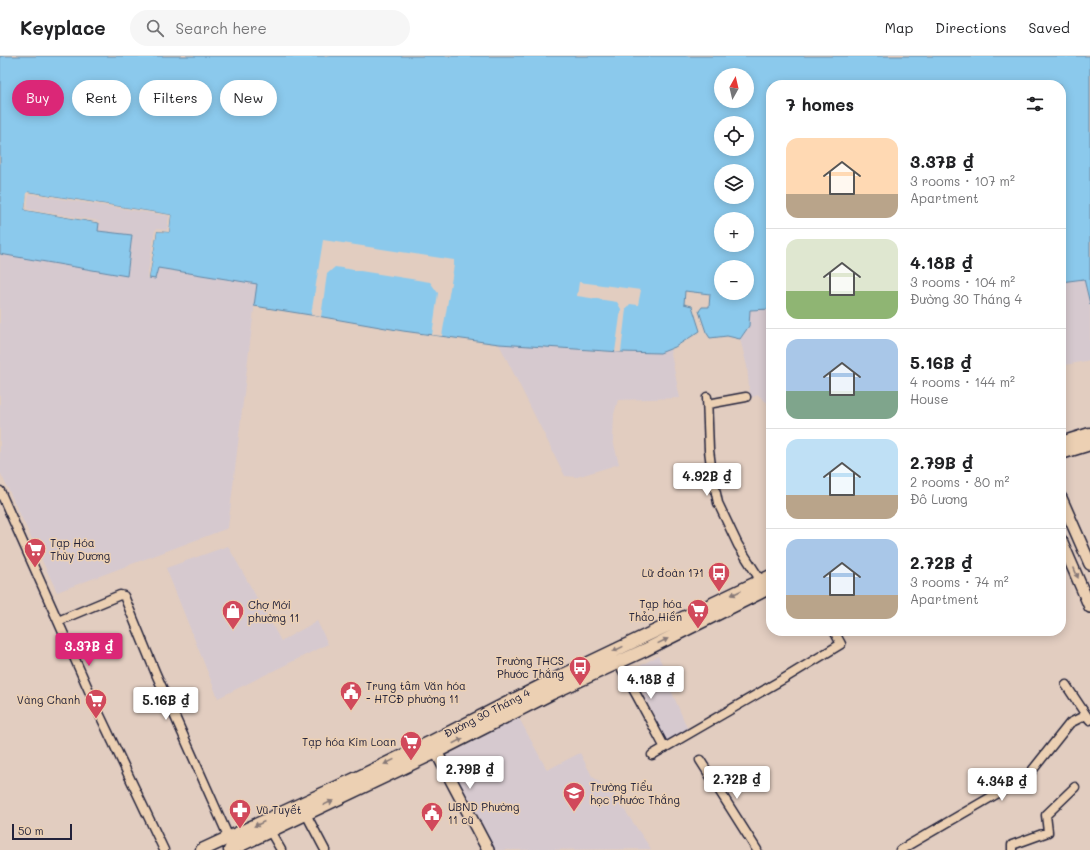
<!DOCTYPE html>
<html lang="en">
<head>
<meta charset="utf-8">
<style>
  :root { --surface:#fff; --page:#f6f6f6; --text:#202124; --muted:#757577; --line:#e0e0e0; --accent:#db2777 }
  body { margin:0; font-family:Mali,sans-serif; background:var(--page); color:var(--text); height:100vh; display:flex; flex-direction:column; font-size:15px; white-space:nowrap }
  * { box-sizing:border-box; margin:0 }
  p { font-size:13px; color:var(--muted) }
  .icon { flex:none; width:22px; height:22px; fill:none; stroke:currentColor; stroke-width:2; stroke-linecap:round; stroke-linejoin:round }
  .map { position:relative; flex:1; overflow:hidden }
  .panel { position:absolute; left:766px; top:24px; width:300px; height:556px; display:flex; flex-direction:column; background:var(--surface); border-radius:16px; box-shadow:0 2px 10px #0003 }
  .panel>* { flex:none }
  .top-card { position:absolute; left:12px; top:24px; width:380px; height:36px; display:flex; gap:8px }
  .needle { width:26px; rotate:8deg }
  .buttons { position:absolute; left:714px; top:12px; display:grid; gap:8px }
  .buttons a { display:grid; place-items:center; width:40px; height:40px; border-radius:50%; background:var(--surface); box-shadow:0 2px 10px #0003; font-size:20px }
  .scale { position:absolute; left:12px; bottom:10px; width:60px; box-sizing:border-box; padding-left:4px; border:2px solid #22223b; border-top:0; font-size:11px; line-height:14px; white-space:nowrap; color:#22223b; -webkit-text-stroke:3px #ecd0b3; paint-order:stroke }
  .price { position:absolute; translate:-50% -34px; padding:0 9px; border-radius:4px; background:#fff; color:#222; font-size:13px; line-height:26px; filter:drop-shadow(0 1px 2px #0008) }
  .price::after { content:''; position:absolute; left:50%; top:24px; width:12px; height:9px; margin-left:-6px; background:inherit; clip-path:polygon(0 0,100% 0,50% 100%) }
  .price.current { background:var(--accent); color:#fff }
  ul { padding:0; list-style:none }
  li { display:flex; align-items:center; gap:12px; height:100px; padding:0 20px }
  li+li { border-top:1px solid var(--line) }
  li span { display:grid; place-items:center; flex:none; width:112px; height:80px; border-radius:12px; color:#555 }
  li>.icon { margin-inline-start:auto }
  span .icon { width:48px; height:48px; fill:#fffc; stroke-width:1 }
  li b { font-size:17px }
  h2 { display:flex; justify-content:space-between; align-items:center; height:48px; padding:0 20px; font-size:17px }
  .chip { padding:0 14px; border-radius:18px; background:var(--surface); box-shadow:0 2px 10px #0003; font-size:14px; line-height:36px }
  .chip.current { background:var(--accent); color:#fff }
  header { display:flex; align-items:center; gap:24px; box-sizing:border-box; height:56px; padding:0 20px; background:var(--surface); border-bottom:1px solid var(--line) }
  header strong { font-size:19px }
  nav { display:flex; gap:22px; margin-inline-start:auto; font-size:14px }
  .search { width:280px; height:36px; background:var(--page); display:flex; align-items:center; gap:10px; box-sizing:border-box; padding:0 14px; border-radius:22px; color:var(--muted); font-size:15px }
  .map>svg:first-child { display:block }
</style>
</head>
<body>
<header>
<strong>Keyplace</strong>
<div class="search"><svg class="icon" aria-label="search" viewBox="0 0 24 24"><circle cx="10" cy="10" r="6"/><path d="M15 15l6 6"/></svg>Search here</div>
<nav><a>Map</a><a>Directions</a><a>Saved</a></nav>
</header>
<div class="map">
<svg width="1090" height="794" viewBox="0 0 1090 794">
  <rect width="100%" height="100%" fill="#e2cdc0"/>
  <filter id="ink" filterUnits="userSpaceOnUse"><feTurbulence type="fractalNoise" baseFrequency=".025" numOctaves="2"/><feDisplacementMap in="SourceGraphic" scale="8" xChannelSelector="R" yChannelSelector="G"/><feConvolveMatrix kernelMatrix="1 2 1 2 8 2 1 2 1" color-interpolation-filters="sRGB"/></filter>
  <g filter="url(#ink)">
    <!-- built -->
    <path fill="#d6c9cf" d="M27,136L171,159L157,212L257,228L228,472L57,536L0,416V198L127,220L132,179L97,175L99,167L25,154Z
      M1090,222L1086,234L1090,248V304L1061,310V226Z
      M771,253V350L758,339L750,342L747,310L740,283L749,270L750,254Z
      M499,288L615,296L660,297L670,293L680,342L618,344L614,358L613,385L619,408L577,421L565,420Z
      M228,490L281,585L317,565L328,588L218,642L166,512Z
      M658,600L665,613V620L688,674L667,687L632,614Z
      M519,662L547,714L580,697L592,720L615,740L651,793L494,794L486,775L446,700Z"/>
    <!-- water -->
    <path fill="#8bc9ec" stroke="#6186a5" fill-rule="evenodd" d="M0,0H1090V248L1084,223L1061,226V29H771V253L750,254L749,270L740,283L727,280L710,282L706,276L699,255L702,251H709L710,238L685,235L684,248L692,250L700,275L675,291L660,297L621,296L499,288L403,275L323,261L254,250L257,228L158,212L155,223L149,222L157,175L169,176L171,159L28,136L25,154L99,167L98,175L132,179L127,220L0,198ZM721,19H747V45H721ZM721,67H747V93H721ZM721,115H747V141H721ZM721,163H747V189H721ZM721,211H747V237H721Z"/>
    <!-- pier -->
    <path fill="#e2cdc0" d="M27,136L171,159L169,176L157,175L149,222H147L155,174L157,173L167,174L169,160L29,138L27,153L99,165L101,167L25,154Z
      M323,184L454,204V209L442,280L432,279L438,237L430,226L335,211L327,218L321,261L311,259Z
      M579,226L641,234L638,249L630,248L626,253L621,296H615L621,253L617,246L577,240Z"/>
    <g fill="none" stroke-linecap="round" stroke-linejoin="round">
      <!-- street casing -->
      <g stroke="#22223b" stroke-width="11">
        <path id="street" d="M707,341L709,394L712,418L718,447L738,489L761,525
          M708,348L746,341
          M0,435L98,655L164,794
          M58,565L120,539L124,540L156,618L229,782
          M618,606L637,640L665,692
          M1066,629L1086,659
          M652,699L785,622L841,588L834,575
          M700,704L757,794
          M306,758L325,794
          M270,775L281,794
          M900,794L1017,726L1031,716L1070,667L1086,659L1090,664
          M1012,794V789L1048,776L1046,759L1075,731"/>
      </g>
      <!-- secondary casing -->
      <g stroke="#22223b" stroke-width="14">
        <path id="secondary" d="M1061,442L1090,508
          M1061,484L1090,551
          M432,688L488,794"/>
      </g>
      <!-- primary casing -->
      <g stroke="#22223b" stroke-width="15">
        <path id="primary" d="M1061,387L1090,378
          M1061,397L1090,388
          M202,794L355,723L431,686L547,627L771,520
          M230,794L436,696L552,637L645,594L771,531"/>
      </g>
      <!-- street -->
      <use href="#street" stroke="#ecd0b3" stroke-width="8"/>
      <!-- secondary -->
      <use href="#secondary" stroke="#ecd0b3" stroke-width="11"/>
      <!-- primary -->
      <use href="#primary" stroke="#ecd0b3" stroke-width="12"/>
    </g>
    <!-- one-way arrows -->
    <defs><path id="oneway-solid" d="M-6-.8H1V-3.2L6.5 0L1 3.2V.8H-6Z"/></defs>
    <g fill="#877977">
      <use href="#oneway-solid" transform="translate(1076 517) rotate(67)"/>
      <use href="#oneway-solid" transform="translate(736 537) rotate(155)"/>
      <use href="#oneway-solid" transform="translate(663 585) rotate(-26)"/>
      <use href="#oneway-solid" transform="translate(618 593) rotate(154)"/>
      <use href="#oneway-solid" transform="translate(458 685) rotate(-27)"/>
      <use href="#oneway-solid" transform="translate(389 706) rotate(154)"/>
      <use href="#oneway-solid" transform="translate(328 747) rotate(-26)"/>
      <use href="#oneway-solid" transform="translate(259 768) rotate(155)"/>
    </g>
  </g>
  <!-- icons -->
  <defs>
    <g id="supermarket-pin" transform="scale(1.15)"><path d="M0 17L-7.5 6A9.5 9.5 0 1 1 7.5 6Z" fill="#d1495b" stroke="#ecd0b3"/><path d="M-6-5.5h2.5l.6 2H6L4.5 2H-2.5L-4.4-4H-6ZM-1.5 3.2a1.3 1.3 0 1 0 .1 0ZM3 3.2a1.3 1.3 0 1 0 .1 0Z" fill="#fff"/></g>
    <g id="bus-pin" transform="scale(1.15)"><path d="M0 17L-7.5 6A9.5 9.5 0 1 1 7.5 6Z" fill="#d1495b" stroke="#ecd0b3"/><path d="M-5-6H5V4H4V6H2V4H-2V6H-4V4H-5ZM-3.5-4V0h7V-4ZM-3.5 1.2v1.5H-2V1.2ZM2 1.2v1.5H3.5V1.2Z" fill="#fff"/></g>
    <g id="shop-pin" transform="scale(1.15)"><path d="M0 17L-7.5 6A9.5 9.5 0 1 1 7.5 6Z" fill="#d1495b" stroke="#ecd0b3"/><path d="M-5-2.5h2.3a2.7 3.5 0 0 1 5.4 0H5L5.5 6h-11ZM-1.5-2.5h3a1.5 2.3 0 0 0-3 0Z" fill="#fff"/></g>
    <g id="civic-pin" transform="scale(1.15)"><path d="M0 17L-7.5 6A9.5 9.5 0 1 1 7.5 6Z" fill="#d1495b" stroke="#ecd0b3"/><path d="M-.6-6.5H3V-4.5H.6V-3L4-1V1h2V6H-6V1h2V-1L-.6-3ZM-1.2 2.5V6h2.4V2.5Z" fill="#fff"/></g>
    <g id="school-pin" transform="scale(1.15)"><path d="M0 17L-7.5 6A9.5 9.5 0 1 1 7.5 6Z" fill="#d1495b" stroke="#ecd0b3"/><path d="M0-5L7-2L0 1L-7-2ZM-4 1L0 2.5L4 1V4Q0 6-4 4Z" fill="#fff"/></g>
    <g id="pharmacy-pin" transform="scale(1.15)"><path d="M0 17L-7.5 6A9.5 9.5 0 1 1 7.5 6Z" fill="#d1495b" stroke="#ecd0b3"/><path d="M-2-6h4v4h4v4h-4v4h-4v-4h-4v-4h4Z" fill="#fff"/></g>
  </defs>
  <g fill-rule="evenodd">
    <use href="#supermarket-pin" x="35" y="493"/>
    <use href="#bus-pin" x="719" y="517"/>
    <use href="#supermarket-pin" x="698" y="554"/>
    <use href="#shop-pin" x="233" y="555"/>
    <use href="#bus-pin" x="580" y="611"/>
    <use href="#civic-pin" x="351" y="636"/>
    <use href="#supermarket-pin" x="96" y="644"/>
    <use href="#supermarket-pin" x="411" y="686"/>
    <use href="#school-pin" x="574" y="737"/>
    <use href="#pharmacy-pin" x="240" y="754"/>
    <use href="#civic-pin" x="432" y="757"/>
  </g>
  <g text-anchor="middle" stroke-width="3" stroke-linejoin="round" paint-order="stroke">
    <!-- poi labels -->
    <g font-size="11" fill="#22223b" stroke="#ecd0b3" text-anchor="start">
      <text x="50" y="491">Tạp Hóa<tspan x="50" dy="13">Thùy Dương</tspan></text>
      <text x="704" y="521" text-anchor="end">Lữ đoàn 171</text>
      <text x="682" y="552" text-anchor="end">Tạp hóa<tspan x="682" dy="13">Thảo Hiền</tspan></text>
      <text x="248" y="553">Chợ Mới<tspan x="248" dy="13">phường 11</tspan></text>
      <text x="564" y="609" text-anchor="end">Trường THCS<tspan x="564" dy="13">Phước Thắng</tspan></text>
      <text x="366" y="634">Trung tâm Văn hóa<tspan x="366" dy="13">- HTCĐ phường 11</tspan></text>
      <text x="80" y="648" text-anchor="end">Vàng Chanh</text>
      <text x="396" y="690" text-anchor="end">Tạp hóa Kim Loan</text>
      <text x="590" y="735">Trường Tiểu<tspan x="590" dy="13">học Phước Thắng</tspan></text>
      <text x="448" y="755">UBND Phường<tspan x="448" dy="13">11 cũ</tspan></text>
      <text x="256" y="758">Vũ Tuyết</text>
    </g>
    <!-- street labels -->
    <g font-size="11" fill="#22223b" stroke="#ecd0b3">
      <text transform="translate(487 657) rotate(-27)" y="4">Đường 30 Tháng 4</text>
    </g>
  </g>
</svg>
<div class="buttons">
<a><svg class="needle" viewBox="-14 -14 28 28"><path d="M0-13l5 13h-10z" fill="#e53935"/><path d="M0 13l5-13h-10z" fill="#757577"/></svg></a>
<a><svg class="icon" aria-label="locate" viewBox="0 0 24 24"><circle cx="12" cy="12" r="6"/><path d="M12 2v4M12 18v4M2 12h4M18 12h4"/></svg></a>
<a><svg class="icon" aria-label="layers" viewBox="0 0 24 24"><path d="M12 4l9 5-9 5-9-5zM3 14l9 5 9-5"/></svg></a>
<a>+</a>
<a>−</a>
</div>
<div class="scale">50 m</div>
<b class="price" style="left:707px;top:441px">4.92B ₫</b>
<b class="price current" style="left:89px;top:611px">3.37B ₫</b>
<b class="price" style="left:651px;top:644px">4.18B ₫</b>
<b class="price" style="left:166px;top:665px">5.16B ₫</b>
<b class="price" style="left:470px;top:734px">2.79B ₫</b>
<b class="price" style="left:737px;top:744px">2.72B ₫</b>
<b class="price" style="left:1002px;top:746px">4.34B ₫</b>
<div class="top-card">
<a class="chip current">Buy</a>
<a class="chip">Rent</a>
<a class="chip">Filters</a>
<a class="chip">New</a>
</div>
<section class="panel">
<h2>7 homes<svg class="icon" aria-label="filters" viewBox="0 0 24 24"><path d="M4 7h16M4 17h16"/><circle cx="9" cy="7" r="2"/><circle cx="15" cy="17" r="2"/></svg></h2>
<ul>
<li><span style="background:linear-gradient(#ffd9b3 70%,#b9a48a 0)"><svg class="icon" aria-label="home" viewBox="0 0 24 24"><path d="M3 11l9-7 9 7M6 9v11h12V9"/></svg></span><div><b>3.37B ₫</b><p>3 rooms · 107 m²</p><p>Apartment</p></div></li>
<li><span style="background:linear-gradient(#dfe7d0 65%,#8fb573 0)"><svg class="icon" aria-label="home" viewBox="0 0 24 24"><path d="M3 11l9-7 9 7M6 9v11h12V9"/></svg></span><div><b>4.18B ₫</b><p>3 rooms · 104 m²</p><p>Đường 30 Tháng 4</p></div></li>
<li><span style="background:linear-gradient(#a9c7e8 65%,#7fa58c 0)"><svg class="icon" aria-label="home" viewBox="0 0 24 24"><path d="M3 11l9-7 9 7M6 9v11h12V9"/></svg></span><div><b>5.16B ₫</b><p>4 rooms · 144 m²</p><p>House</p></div></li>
<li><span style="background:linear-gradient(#bfe0f5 70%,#b9a48a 0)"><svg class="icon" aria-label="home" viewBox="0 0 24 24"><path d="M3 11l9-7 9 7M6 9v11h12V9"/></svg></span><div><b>2.79B ₫</b><p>2 rooms · 80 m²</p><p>Đô Lương</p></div></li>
<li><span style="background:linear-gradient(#a9c7e8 70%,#b9a48a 0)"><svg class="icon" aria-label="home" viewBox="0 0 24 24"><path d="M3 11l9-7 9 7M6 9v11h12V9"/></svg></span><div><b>2.72B ₫</b><p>3 rooms · 74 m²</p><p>Apartment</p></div></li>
</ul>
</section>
</div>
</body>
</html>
